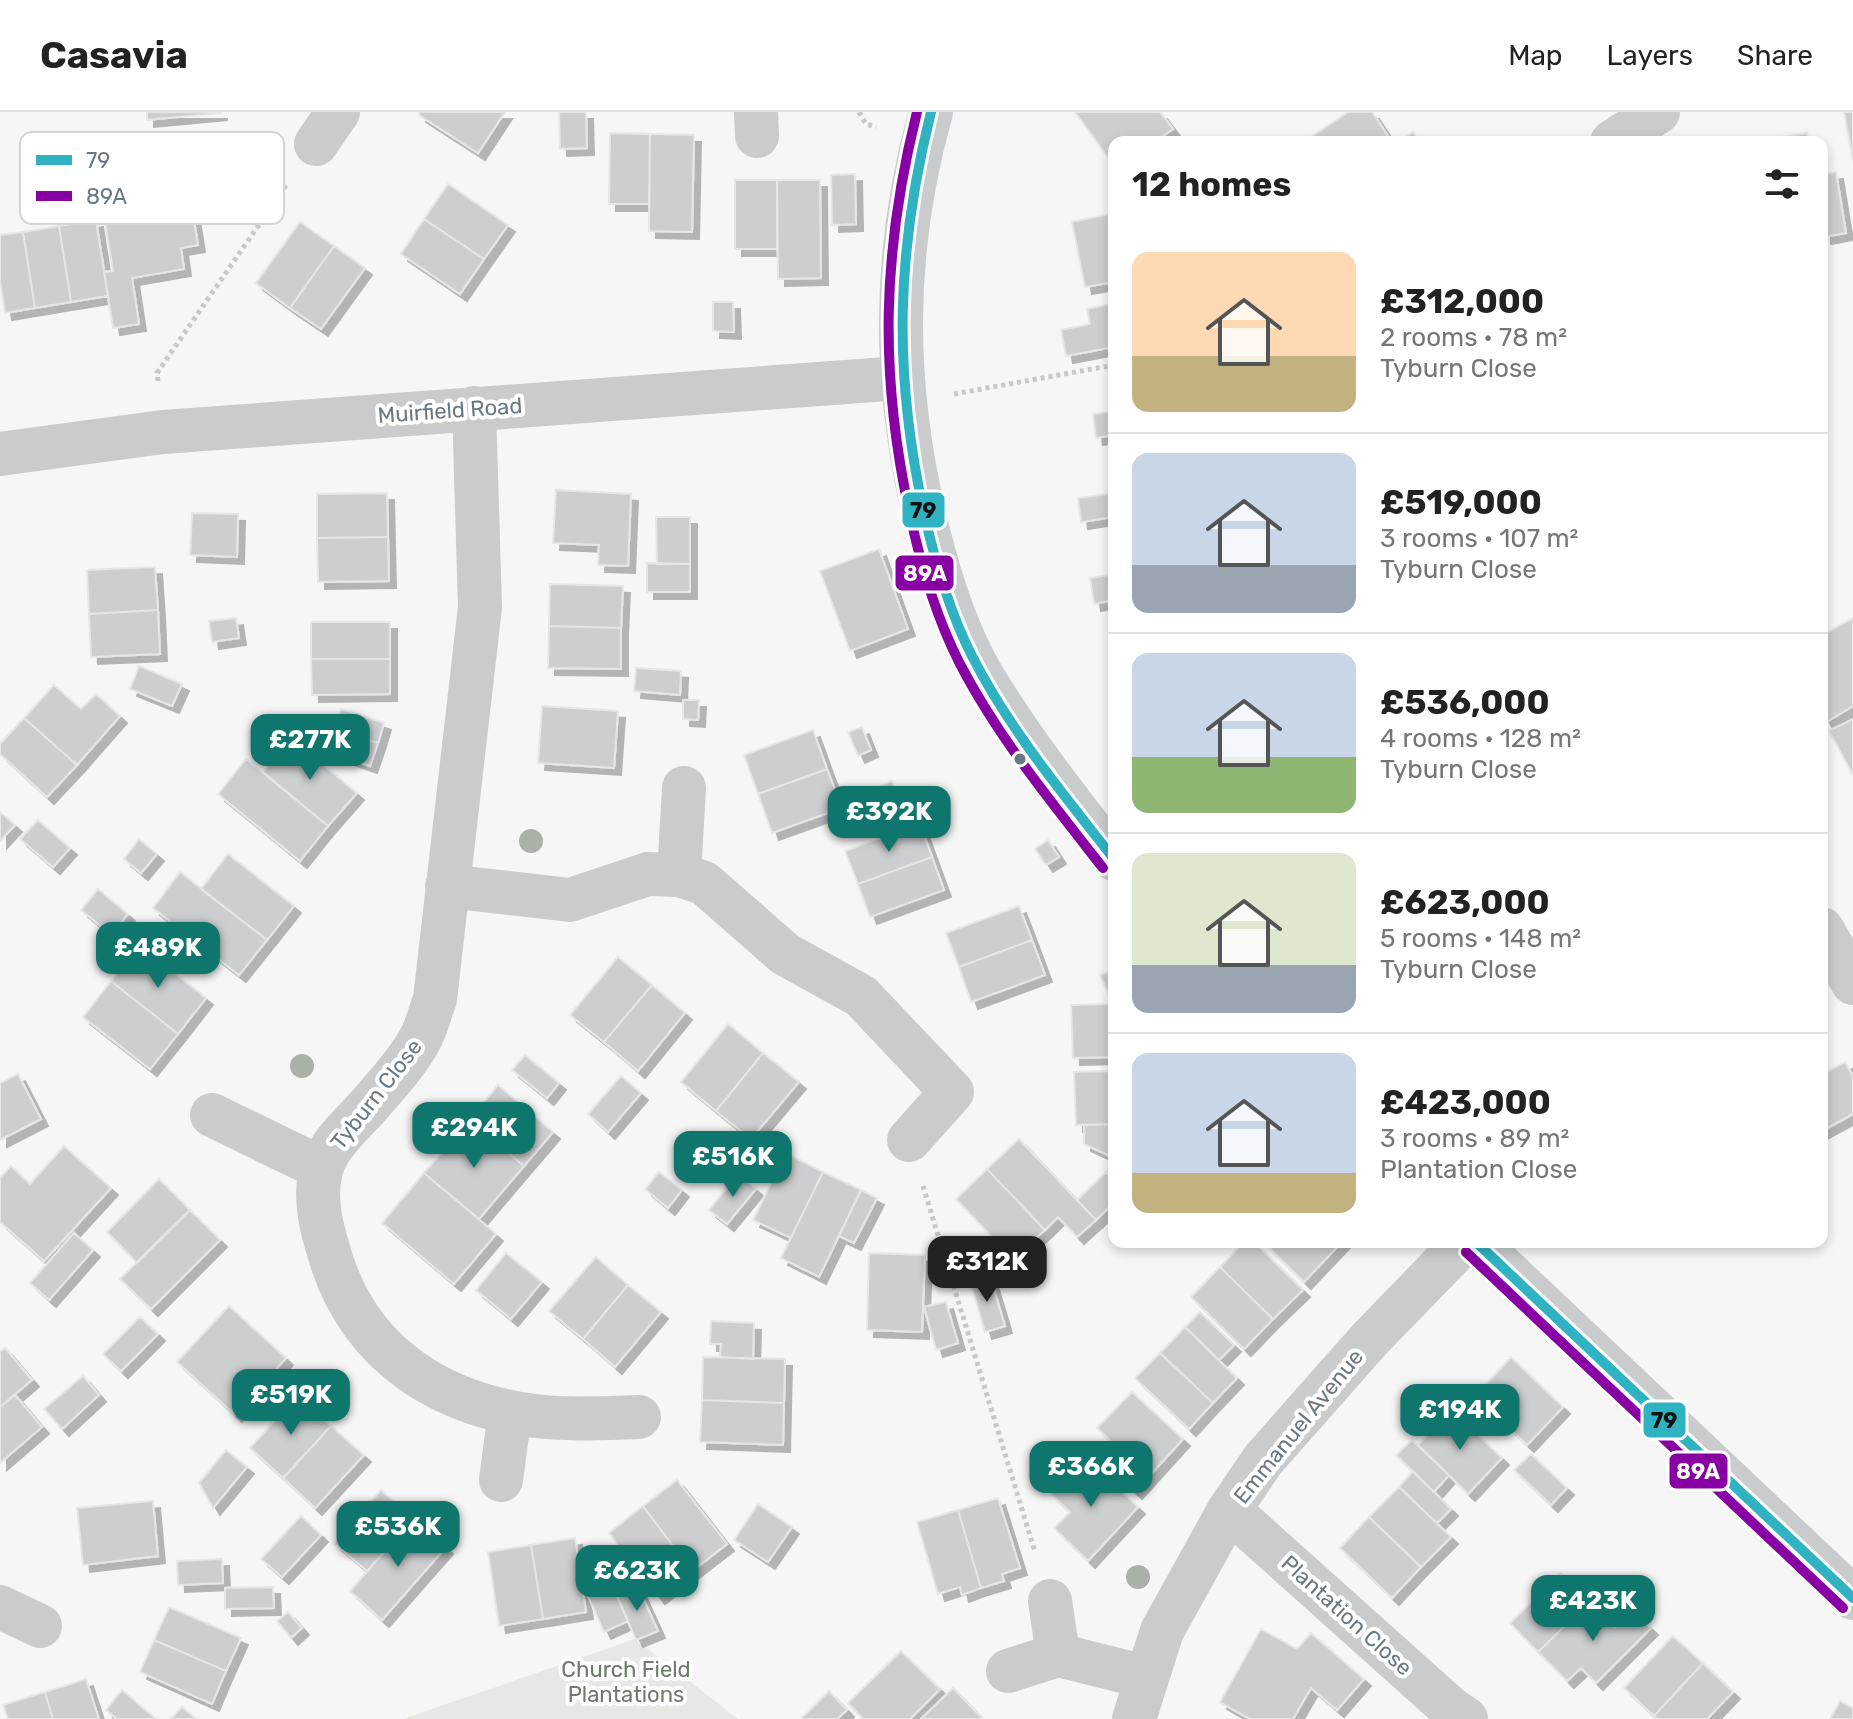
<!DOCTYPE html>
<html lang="en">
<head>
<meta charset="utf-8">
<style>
  :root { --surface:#fff; --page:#f2f2f2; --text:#222; --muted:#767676; --line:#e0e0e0; --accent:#0f766e }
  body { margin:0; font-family:Rubik,sans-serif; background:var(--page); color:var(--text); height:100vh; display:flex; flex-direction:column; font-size:30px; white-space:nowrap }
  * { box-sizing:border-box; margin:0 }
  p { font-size:26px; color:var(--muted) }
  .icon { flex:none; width:44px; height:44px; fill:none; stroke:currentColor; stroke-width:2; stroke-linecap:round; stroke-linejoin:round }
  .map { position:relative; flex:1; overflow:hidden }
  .side { position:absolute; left:1108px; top:24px; width:720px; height:1112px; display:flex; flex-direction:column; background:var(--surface); border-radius:16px; box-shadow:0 4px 12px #0003 }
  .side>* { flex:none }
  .price { position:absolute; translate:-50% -68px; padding:0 18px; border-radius:16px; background:var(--accent); color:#fff; font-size:26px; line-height:52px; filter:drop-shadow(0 2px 4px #0008) }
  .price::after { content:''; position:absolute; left:50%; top:48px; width:24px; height:18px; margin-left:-12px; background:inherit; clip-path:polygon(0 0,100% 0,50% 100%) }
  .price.active { background:#222; color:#fff }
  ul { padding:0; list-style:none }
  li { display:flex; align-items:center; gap:24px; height:200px; padding:0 24px }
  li+li { border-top:2px solid var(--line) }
  li span { display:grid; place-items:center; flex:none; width:224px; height:160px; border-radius:16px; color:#555 }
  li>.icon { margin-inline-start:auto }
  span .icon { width:96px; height:96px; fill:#fffc; stroke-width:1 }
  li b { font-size:34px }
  h2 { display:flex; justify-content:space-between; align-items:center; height:96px; padding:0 24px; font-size:34px }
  header { display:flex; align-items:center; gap:48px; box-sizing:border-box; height:112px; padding:0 40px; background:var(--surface); border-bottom:2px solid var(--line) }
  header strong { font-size:38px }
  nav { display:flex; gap:44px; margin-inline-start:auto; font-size:28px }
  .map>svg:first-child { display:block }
</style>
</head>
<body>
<header>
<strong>Casavia</strong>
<nav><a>Map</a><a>Layers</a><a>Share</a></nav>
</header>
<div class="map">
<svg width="1853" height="1607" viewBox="0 0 1853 1607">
  <defs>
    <filter id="shadow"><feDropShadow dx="7" dy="7" stdDeviation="0" flood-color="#0004"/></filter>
  </defs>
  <rect width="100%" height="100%" fill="#f6f6f6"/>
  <!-- green -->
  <path fill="#e5e8e3" d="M635,1527L738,1607H405L409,1605Z"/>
  <!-- building -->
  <path fill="#cdcecf" stroke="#e6e6e6" stroke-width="2" filter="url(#shadow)" d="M147,0H220V1L147,8Z
    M420,0H505L478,41L419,3Z
    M559,0H586L587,36L560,37Z
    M1075,0H1160L1173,17L1154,30H1114V54Z
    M1348,0H1372L1392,30H1304Z
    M1844,0H1853V49Z
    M1413,20L1420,30H1399Z
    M610,21L650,22L649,92H609Z
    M1807,21L1809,30L1757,29Z
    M650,22L694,23L692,120L649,119Z
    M1836,60L1846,121L1824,125L1822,62Z
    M855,62L856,112L832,113L831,63Z
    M735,68H777V137H735Z
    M777,68H820L821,166L778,167Z
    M448,72L508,113L484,147L424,107Z
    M169,76L171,87L190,84L198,133L181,136L184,157L132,166L139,212L113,216L104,160L113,159L103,98L133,93L131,82Z
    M1114,101V170L1085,175L1072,110Z
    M424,107L484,147L460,182L401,142Z
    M96,108L108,184L71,190L59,114Z
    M300,110L334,134L290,196L256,171Z
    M59,114L71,190L35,196L23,120Z
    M23,120L35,196L5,201L0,169V123Z
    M334,134L365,156L321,217L290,196Z
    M713,190H733L734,220L713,219Z
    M1114,191V235L1066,244L1061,218L1090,212L1087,197Z
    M1114,299V323L1096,326L1093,302Z
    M556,378L631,382L628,454L598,453L599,433L553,431Z
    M387,381L388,425L317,426V382Z
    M1114,381V405L1081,410L1078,386Z
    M192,401L238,402L237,445L190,443Z
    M656,405H690V452H657Z
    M1114,405V439L1109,406Z
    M388,425L389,469L318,470L317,426Z
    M879,437L908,517L850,539L820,459Z
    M647,451L690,452V480H647Z
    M155,455L158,498L89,502L87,458Z
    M1114,462V488L1094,492L1090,466Z
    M550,472L623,474L621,516L549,514Z
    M158,498L160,542L91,545L89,502Z
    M236,506L239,526L212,530L209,509Z
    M1853,506V594L1826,610L1822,602V523Z
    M311,510H390V547H311Z
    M549,514L621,516V557L548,556Z
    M311,547H390V582L312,583Z
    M139,554L182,572L172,594L130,577Z
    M636,556L681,559L680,583L634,579Z
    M54,573L81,597L96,582L120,604L77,653L24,606Z
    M683,588H699L698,608L683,607Z
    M542,594L618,599L614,656L538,651Z
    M341,597L384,611L378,631L335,617Z
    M24,606L77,653L47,685L0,642V632Z
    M1853,607V663L1829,619Z
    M862,615L871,638L858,644L848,620Z
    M335,617L378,631L370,654L327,639Z
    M813,618L827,657L758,682L744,643Z
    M291,626L357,681L328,714L263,660Z
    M246,647L328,714L300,749L218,682Z
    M827,657L842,696L772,721L758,682Z
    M892,669L901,692L857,710L848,688Z
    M0,700L15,713L0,729Z
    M38,708L70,736L53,755L20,727Z
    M920,712L932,745L858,772L845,739Z
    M139,727L157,742L141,761L124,747Z
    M1048,728L1059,745L1046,753L1035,737Z
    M228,742L294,794L267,828L201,777Z
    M932,745L944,778L870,805L858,772Z
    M180,760L267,828L239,863L153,796Z
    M98,777L128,802L111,822L81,798Z
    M1019,794L1032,828L959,855L946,821Z
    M1032,828L1045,863L971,890L959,855Z
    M139,833L206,886L178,922L111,869Z
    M618,845L652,873L604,930L570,903Z
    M1114,857V884L1110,886L1100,863Z
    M111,869L178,922L150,957L83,905Z
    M652,873L685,901L638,959L604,930Z
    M1114,892V945L1073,946L1071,893Z
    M728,912L763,941L716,999L681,970Z
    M763,941L799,970L751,1027L716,999Z
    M525,943L559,971L547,986L512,958Z
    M1845,950L1853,964V1002L1822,1019V962Z
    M1114,959V1012L1076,1013L1074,960Z
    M18,962L41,1007L0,1028V971Z
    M621,964L641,981L608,1020L588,1002Z
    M498,973L553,1020L524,1054L470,1008Z
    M470,1008L524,1054L479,1107L424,1061Z
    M1114,1012V1046L1084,1032V1013Z
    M1019,1027L1096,1108L1077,1125L1058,1105L1045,1118L987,1057Z
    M64,1034L111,1076L44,1149L0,1110V1066L11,1054L30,1072Z
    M786,1041L823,1060L791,1126L753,1108Z
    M1113,1046H1114V1063L1107,1059Z
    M987,1057L1045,1118L1013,1147L956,1087Z
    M659,1060L682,1078L668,1096L645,1077Z
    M823,1060L861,1078L819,1165L781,1146Z
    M1106,1060L1114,1068V1090L1096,1108L1077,1088Z
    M424,1061L496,1122L454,1172L382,1111Z
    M738,1062L756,1077L727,1112L709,1098Z
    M159,1067L190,1098L137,1151L107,1120Z
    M861,1078L877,1086L854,1131L839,1124Z
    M190,1098L220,1128L151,1197L120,1167Z
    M74,1121L93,1138L49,1188L30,1171Z
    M1244,1130H1254L1303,1178L1273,1207L1220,1155Z
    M1276,1130H1342L1304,1170L1270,1137Z
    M506,1141L542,1170L511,1207L476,1178Z
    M869,1141L925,1143L922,1220L867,1218Z
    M596,1145L628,1173L583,1227L549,1199Z
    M1220,1155L1273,1207L1244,1237L1191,1185Z
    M990,1164L1005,1214L985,1220L970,1169Z
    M628,1173L661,1200L615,1255L583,1227Z
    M946,1190L958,1231L936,1238L924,1195Z
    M229,1194L286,1246L235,1303L177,1250Z
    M1200,1200L1234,1233L1219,1248L1185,1215Z
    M140,1205L158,1222L121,1259L103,1242Z
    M711,1209L754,1211L753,1247L720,1245L721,1232H710Z
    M1185,1215L1237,1266L1213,1291L1160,1241Z
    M5,1236L32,1268L0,1295V1240Z
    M1160,1241L1213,1291L1189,1317L1135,1266Z
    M703,1245L785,1247L784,1291L702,1288Z
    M1511,1245L1563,1295L1527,1333L1475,1284Z
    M83,1264L99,1283L62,1317L44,1297Z
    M1132,1280L1183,1327L1135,1380L1099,1346L1113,1331L1097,1316Z
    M15,1283L42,1315L0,1351V1295Z
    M298,1283L331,1314L283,1366L250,1336Z
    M702,1288L784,1291L783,1333L700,1330Z
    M1452,1298L1502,1346L1468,1382L1418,1333Z
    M331,1314L364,1343L315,1396L283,1366Z
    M1412,1328L1449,1363L1434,1380L1396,1343Z
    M226,1338L247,1355L213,1396L199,1371Z
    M1531,1342L1567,1376L1551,1393L1514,1358Z
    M1085,1346L1138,1395L1088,1449L1054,1416L1070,1400L1051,1382Z
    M1413,1359L1451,1397L1437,1411L1399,1375Z
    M677,1368L727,1432L692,1459L643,1394Z
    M1399,1375L1451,1425L1421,1455L1369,1405Z
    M381,1378L413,1407L367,1459L334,1431Z
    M998,1386L1020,1456L1002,1462L1004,1469L981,1476L958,1398Z
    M153,1389L158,1444L83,1453L77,1396Z
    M758,1392L792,1415L768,1450L734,1428Z
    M643,1394L692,1459L658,1485L609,1421Z
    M958,1398L981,1476L962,1483L960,1475L938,1482L917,1410Z
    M301,1404L321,1423L282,1465L261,1447Z
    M1369,1405L1421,1455L1392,1486L1340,1436Z
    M413,1407L446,1435L382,1508L350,1479Z
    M575,1426L586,1500L543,1507L531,1433Z
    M531,1433L543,1507L499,1514L488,1440Z
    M222,1447L223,1471L178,1473L177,1449Z
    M1561,1461L1589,1490L1538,1540L1510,1511Z
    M609,1467L628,1509L604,1520L585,1477Z
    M637,1473L658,1519L636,1528L616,1482Z
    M273,1475L274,1496L225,1497V1476Z
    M1589,1490L1615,1515L1632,1498L1651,1516L1596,1571L1581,1556L1567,1569L1538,1540Z
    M169,1495L241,1526L226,1559L154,1528Z
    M288,1500L302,1516L291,1526L277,1509Z
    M1261,1517L1297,1537L1311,1521L1364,1567L1337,1598L1311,1576L1293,1607H1250L1220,1590Z
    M1673,1524L1703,1551L1654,1604L1624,1576Z
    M154,1528L226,1559L212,1592L140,1560Z
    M901,1539L940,1577L910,1607H863L848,1591Z
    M1703,1551L1733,1580L1707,1607H1657L1654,1604Z
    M86,1567L99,1607H53L45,1580Z
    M953,1576L983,1607H921Z
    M122,1578L155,1606L154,1607H117L106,1598Z
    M829,1579L847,1598L837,1607H801Z
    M45,1580L53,1607H8L3,1593Z
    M1840,1589L1853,1596V1607H1830Z
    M182,1595L196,1607H171Z"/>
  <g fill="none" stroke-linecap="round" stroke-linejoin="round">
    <!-- path -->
    <path stroke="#c7c8c9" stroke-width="5" stroke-dasharray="4 4" stroke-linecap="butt" d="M859,0L866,12L876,15
      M158,269L157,261L287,72
      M954,282L1114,253
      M923,1074L1035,1440"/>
    <!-- minor -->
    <path stroke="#c9cbcc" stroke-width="44" d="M756,0L757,24
      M1612,30L1658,0
      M316,32L338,0
      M474,296L480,495L435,887C430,900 427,915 420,927C408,950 388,971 372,990C355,1010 328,1031 321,1058C313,1090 323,1122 333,1153C364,1244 442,1293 535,1304C569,1308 604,1306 639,1305
      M679,763L684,676
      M447,774L570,788L648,762L679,763L704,771L785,842L861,884L952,980L909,1028
      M1822,817L1853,871
      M212,1003L321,1056
      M501,1368L510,1300
      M1229,1398L1450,1596L1466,1607
      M0,1495L40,1514
      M1058,1543L1146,1565
      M1008,1559L1058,1543L1050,1489
      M1134,1607L1162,1519L1229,1398L1263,1348L1369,1228L1464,1130"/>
    <!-- tertiary -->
    <path stroke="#c9cbcc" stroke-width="44" d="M931,0C891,142 892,276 928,419C940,467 955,516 980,560C1019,626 1067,687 1114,747
      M0,342L163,320L901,266
      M1476,1130L1853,1486"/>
    <!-- bus-1 casing -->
    <g stroke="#fff" stroke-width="16">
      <path id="bus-1" d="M931,0C896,140 893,260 924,401C935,450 949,499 972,544C1009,617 1064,683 1114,747
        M1476,1130L1853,1486"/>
    </g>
    <!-- bus-2 casing -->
    <g stroke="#fff" stroke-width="16">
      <path id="bus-2" d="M917,0C882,140 879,262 910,403C921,454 936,505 960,552C998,625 1052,691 1103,756
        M1466,1140L1843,1496"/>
    </g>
    <!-- bus-1 -->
    <use href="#bus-1" stroke="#2fb3c2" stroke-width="10"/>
    <!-- bus-2 -->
    <use href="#bus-2" stroke="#8800a3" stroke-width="10"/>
  </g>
  <!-- trees -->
  <g fill="#aab2a7">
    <circle cx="531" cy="729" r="12"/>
    <circle cx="302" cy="954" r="12"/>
    <circle cx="1138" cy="1465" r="12"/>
  </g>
  <!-- markers -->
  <circle fill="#697883" stroke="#fff" stroke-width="3" cx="1020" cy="647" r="7"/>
  <g text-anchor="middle" stroke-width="8" stroke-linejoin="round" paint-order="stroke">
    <!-- street labels -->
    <g font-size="22" fill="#697883" stroke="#fff">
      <text transform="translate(450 298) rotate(-4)" y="8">Muirfield Road</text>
      <text transform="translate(376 982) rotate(-52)" y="8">Tyburn Close</text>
      <text transform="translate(1298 1314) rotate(-51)" y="8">Emmanuel Avenue</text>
      <text transform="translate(1347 1503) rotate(42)" y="8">Plantation Close</text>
    </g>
    <!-- park labels -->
    <g font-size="22" fill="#6b7b67" stroke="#fff">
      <text x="626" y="1565">Church Field<tspan x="626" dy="25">Plantations</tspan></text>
    </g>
  </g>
  <!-- legend -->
  <rect x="20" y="20" width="264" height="92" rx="12" fill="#fff" stroke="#d2d6da" stroke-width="2"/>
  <rect x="36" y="43" width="36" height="10" fill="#2fb3c2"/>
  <rect x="36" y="79" width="36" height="10" fill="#8800a3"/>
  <g font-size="22" fill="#697883">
    <text x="86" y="56">79</text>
    <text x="86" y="92">89A</text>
  </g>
  <g stroke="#fff" stroke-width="3">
    <rect x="901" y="379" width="45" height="38" rx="8" fill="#2fb3c2"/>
    <rect x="894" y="442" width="61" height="38" rx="8" fill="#8800a3"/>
    <rect x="1642" y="1289" width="45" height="38" rx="8" fill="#2fb3c2"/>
    <rect x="1668" y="1340" width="61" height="38" rx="8" fill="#8800a3"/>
  </g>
  <g font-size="22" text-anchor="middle" font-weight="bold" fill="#fff">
    <text x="925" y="469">89A</text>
    <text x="1698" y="1367">89A</text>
  </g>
  <g font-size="22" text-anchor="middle" font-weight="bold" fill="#111">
    <text x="923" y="406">79</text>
    <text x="1664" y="1316">79</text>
  </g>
</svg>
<b class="price" style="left:310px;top:670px">£277K</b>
<b class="price" style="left:889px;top:742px">£392K</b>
<b class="price" style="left:158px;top:878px">£489K</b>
<b class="price" style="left:474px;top:1058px">£294K</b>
<b class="price" style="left:733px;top:1087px">£516K</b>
<b class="price active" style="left:987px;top:1192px">£312K</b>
<b class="price" style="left:291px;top:1325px">£519K</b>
<b class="price" style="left:1460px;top:1340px">£194K</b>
<b class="price" style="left:1091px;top:1397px">£366K</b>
<b class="price" style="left:398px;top:1457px">£536K</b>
<b class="price" style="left:637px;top:1501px">£623K</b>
<b class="price" style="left:1593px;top:1531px">£423K</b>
<section class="side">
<h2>12 homes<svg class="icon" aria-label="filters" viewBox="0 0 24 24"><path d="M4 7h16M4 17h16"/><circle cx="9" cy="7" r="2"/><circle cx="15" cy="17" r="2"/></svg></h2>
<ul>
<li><span style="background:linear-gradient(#ffd9b3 65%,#c2b280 0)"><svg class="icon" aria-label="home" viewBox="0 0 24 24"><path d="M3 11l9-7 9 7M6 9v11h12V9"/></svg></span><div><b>£312,000</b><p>2 rooms · 78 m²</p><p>Tyburn Close</p></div></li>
<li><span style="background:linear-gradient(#c9d6e8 70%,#9aa5b1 0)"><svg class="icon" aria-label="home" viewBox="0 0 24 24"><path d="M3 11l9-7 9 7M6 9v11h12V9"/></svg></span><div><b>£519,000</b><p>3 rooms · 107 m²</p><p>Tyburn Close</p></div></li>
<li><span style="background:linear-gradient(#c9d6e8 65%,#8fb573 0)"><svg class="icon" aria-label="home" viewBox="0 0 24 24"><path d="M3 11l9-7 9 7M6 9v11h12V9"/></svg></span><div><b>£536,000</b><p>4 rooms · 128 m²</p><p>Tyburn Close</p></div></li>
<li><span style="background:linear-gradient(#dfe7d0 70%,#9aa5b1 0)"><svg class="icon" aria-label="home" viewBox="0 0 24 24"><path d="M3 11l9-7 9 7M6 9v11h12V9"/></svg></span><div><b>£623,000</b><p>5 rooms · 148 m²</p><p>Tyburn Close</p></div></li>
<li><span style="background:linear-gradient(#c9d6e8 75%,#c2b280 0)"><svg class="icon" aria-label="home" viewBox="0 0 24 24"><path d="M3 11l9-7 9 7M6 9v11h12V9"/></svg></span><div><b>£423,000</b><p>3 rooms · 89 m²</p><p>Plantation Close</p></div></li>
</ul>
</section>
</div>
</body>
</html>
